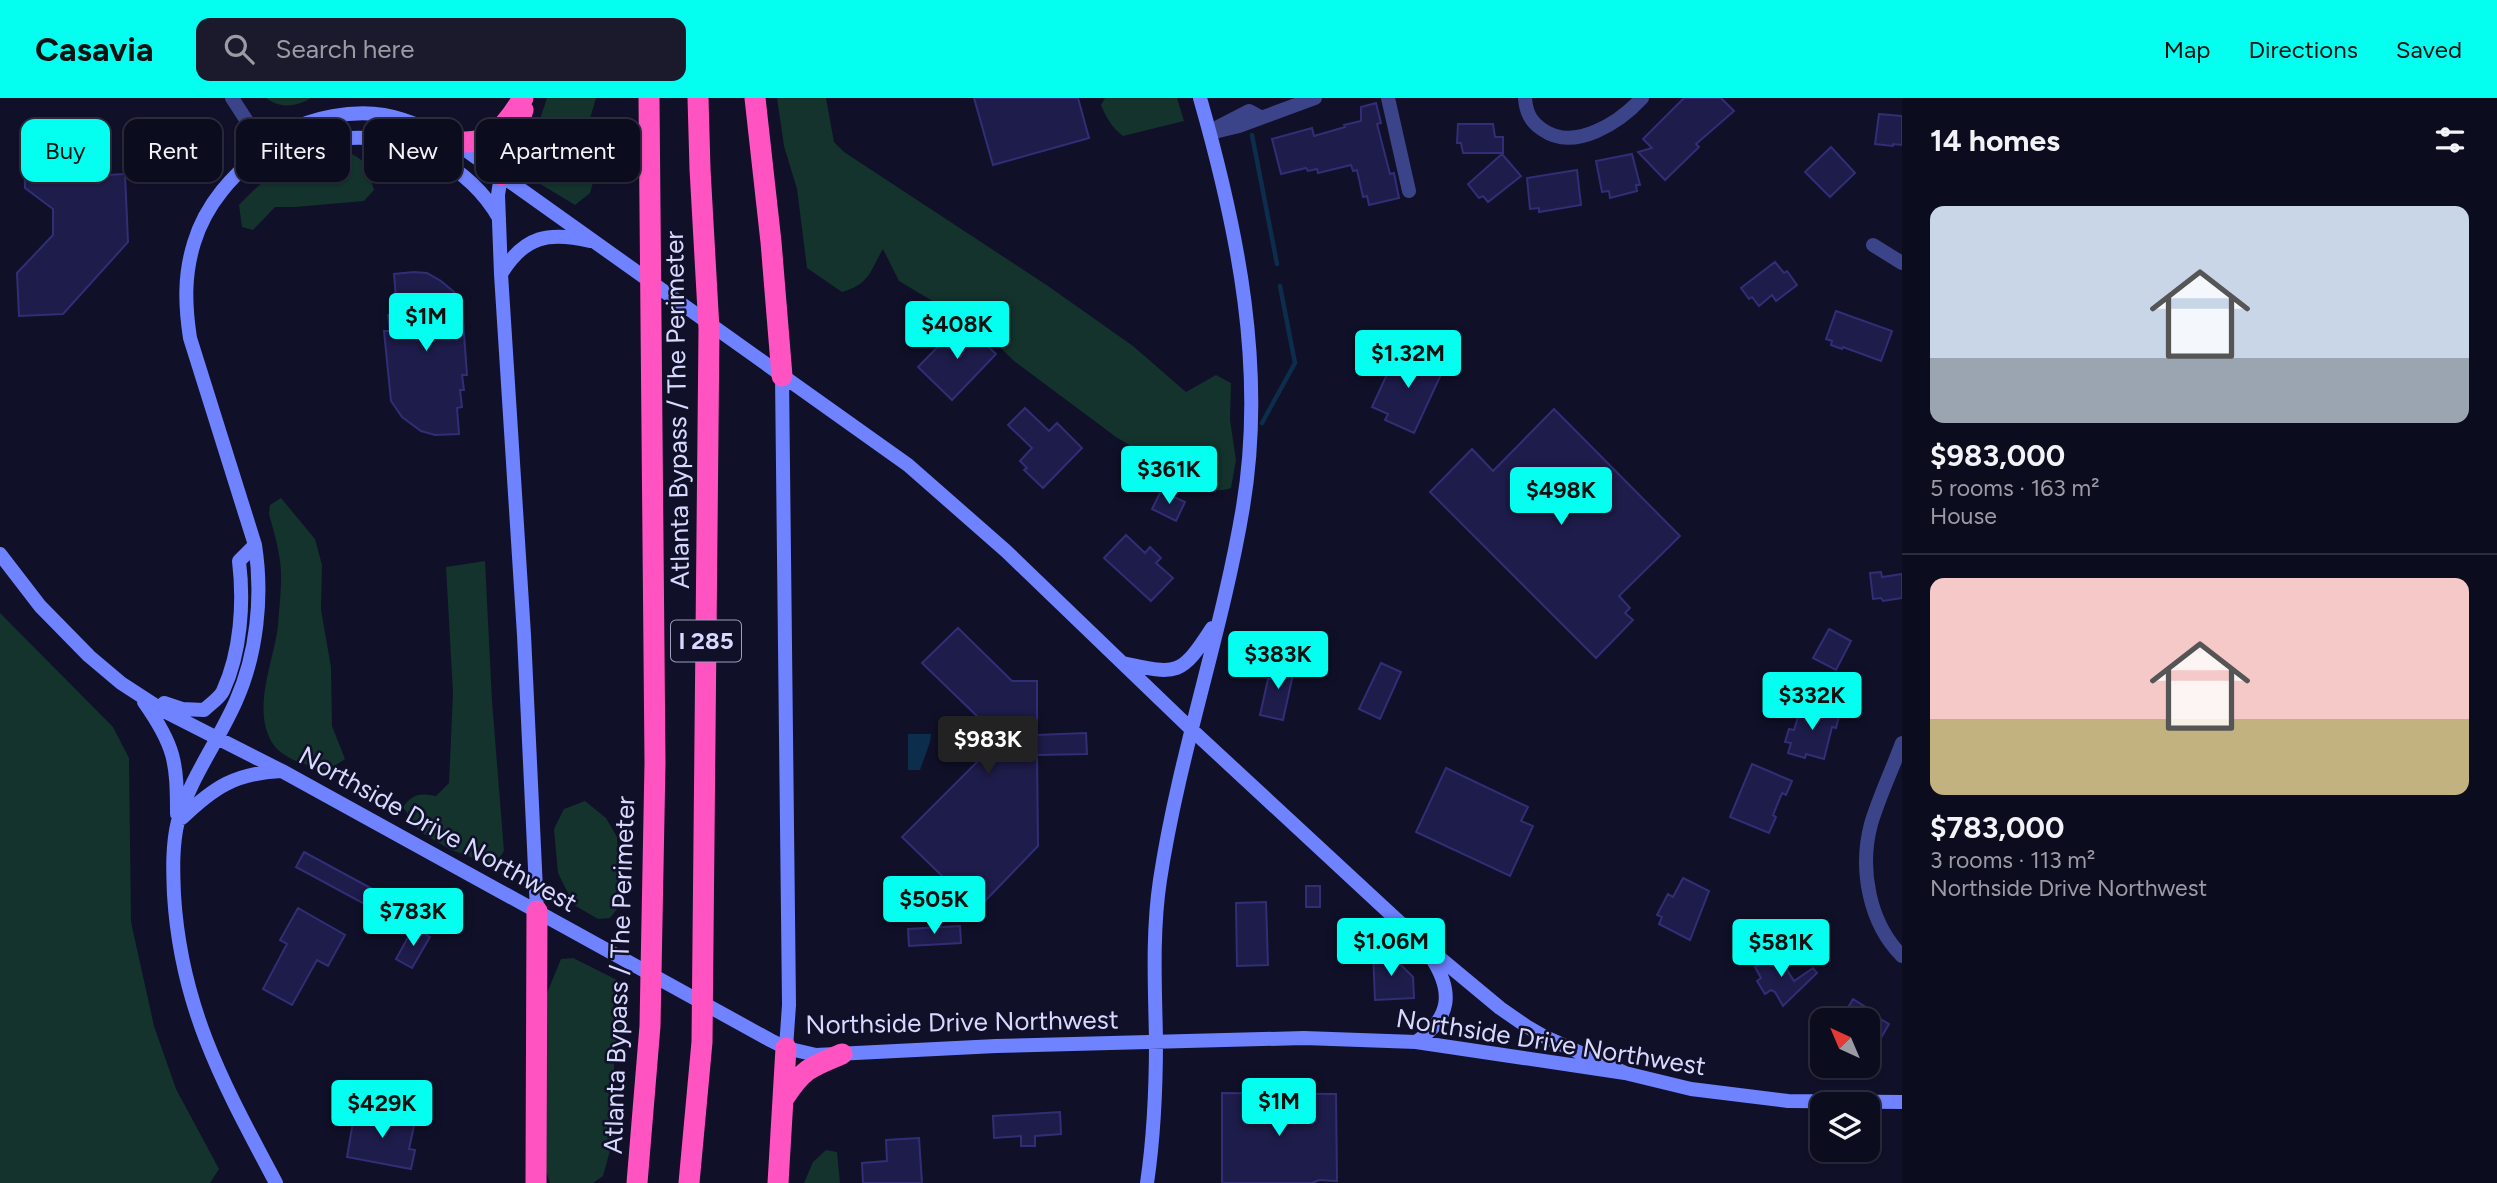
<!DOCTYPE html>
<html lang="en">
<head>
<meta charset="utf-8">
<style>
  :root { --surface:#0c0c1f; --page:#1a1a2c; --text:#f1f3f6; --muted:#9a9ba4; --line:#2c2c3d; --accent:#04fff0 }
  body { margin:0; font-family:Figtree,sans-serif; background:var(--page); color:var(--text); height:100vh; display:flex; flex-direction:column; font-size:26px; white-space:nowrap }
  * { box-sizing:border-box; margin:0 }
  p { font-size:23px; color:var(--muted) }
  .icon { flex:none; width:38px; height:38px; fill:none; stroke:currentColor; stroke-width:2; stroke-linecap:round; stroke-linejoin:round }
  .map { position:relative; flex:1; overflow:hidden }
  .panel { display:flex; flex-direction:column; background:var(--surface); width:595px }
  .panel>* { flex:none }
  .hud { position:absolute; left:21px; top:21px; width:665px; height:63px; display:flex; gap:14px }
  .needle { width:46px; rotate:316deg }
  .controls { position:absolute; left:1810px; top:910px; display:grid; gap:14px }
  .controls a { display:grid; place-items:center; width:70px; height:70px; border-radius:14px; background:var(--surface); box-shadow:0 2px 5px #0004,0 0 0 2px var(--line); font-size:35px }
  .price { position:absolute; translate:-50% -60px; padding:0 16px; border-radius:7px; background:var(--accent); color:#111; font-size:23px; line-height:46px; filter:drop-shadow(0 2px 4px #0008) }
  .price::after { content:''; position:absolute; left:50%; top:42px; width:21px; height:16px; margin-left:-10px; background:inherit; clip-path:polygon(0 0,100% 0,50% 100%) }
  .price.current { background:#222; color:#fff }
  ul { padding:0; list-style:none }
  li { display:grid; align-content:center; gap:14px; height:371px; padding:0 28px }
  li+li { border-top:2px solid var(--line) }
  li span { display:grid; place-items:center; height:217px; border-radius:14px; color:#555 }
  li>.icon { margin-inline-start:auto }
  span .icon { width:126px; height:126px; fill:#fffc; stroke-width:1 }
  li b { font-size:30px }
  h2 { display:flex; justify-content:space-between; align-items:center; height:84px; padding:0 28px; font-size:30px }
  .chip { padding:0 24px; border-radius:14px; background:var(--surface); box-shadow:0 2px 5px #0004,0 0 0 2px var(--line); font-size:24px; line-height:63px }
  .chip.current { background:var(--accent); color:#111 }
  header { display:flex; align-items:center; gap:42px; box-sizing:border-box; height:98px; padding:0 35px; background:var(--accent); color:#111 }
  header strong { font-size:33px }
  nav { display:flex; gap:38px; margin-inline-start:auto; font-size:24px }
  .search { width:490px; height:63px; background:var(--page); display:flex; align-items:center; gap:18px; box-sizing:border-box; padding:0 24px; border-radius:14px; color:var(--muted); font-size:26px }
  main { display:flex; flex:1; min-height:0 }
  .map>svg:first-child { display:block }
</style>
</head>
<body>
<header>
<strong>Casavia</strong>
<div class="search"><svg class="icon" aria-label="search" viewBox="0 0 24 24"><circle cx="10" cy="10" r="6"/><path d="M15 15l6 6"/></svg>Search here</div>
<nav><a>Map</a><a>Directions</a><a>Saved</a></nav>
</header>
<main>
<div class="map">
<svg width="1902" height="1085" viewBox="0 0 1902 1085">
  <rect width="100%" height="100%" fill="#101029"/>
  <!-- green -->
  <path fill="#13332c" d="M266,0H311C296,9 281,11 266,0Z
    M547,0H596L587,31L598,67L590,95L575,107L537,84L524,73L522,62L535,36Z
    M777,0H826L834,44L844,54L1048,188L1133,248L1186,294L1216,277L1231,285L1230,322L1236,362L1231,390C1204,399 1188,378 1174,359L1141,354L1116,339L1014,263L984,234L899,183L883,151C870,173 870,186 842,194L807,170L797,91L784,48Z
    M1105,0H1177L1184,23L1123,38C1112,30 1106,19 1101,7Z
    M346,52L366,65L374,92L364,103L295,109H275L253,132L242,129L239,107C272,71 299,60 346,52Z
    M281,400L315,441L322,467L321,512L331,569L332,628L345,661L328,672C307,667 279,662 269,639C254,606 274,561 278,528C279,508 283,483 280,463C278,447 273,431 269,416L270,407Z
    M485,463L492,603L504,753L494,768L449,751L419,733L403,709C413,695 421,695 436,698L449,685L453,595L446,469Z
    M0,515L113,629L129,660L131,824L154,928L176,991L219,1071L210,1085H0Z
    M585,703L606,720L617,739L621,806L610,820L598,821L574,807L558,775L554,731L564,711Z
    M573,860L623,885L628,898L625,932L614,960V1038L603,1078L593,1085H550L546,1074L547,895L561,861Z
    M826,1052L837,1054L840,1085H804L813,1064Z"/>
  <!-- water -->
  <path fill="#0c2d4b" d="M908,636H931L930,644L920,672H908Z"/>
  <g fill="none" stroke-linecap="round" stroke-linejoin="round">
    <!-- stream -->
    <path stroke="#0c2d4b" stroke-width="4.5" d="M1252,37L1277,166
      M1262,325L1295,265L1280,188"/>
  </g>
  <!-- building -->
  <path fill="#1e1c4a" stroke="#312e76" stroke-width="2" d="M974,0H1078L1089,40L993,67Z
    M1684,0H1721L1734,13L1696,46L1699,49L1665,82L1638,54L1652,50L1643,41Z
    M1376,5L1381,25L1377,26L1390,76L1394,75L1399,100L1369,107L1367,98L1363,99L1357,72L1353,73L1351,67L1318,75L1317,71L1308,73L1306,70L1281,76L1272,41L1312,30L1314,38L1345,29L1344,27L1361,23V9Z
    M1879,16L1902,18V47L1893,46V48L1875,46Z
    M1458,26H1493L1495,39H1503V55H1463L1461,45H1457Z
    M67,42L107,77L125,76L128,144L63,216L19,218L17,175L53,137V111L25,90L24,44Z
    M1831,49L1855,75L1830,99L1805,74Z
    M1502,56L1521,78L1488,104L1483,98L1479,100L1468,86Z
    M1632,56L1640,87H1636L1637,93L1610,100L1609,93L1602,94L1596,63Z
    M1577,72L1581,107L1539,114V110L1530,111L1527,80Z
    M1775,164L1784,175L1787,173L1797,187L1776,203L1772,197L1759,208L1752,199L1749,201L1741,190Z
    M414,174L427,175L441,183L454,194L462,208L467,277H462L464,292H460L462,309L457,310L459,336L435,337L421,333L402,319L391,303L384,233H390L388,217H392L390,201H396L394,176Z
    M1836,213L1892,233L1881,263L1843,249L1842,251L1831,247L1832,243L1826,241Z
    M960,226L969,236L972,233L996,256L952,302L918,269Z
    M1399,250L1444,270L1414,335L1385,322L1388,316L1372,309Z
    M1025,310L1049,333L1057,325L1082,350L1043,390L1024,372L1027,370L1020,363L1032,350L1008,327Z
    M1554,311L1680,438L1619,498L1630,510L1625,515L1633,522L1596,560L1430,394L1472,351L1493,373Z
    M1161,393L1185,404L1176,423L1152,411Z
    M1126,437L1145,455L1150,449L1161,460L1156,465L1173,480L1151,503L1104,460Z
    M1881,474L1882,479L1902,476V500L1883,503L1881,500L1873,501L1870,475Z
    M958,530L1012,583H1037V637L1086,635L1087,656L1037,657L1038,748L985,803L977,796L969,804L902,739L979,662V620L922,565Z
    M1829,531L1851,543L1836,572L1813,560Z
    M1275,562L1295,567L1283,622L1260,617L1268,581H1271Z
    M1381,565L1401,574L1380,621L1359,611Z
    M1807,606L1840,615L1836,630L1832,629L1824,661L1806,656L1805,660L1788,655L1791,645L1785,644L1789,631L1794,632L1801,609L1805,610Z
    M1752,666L1792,683L1786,697L1782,695L1773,717L1776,719L1769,735L1730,719Z
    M1446,670L1528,709L1521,723L1533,728L1510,778L1416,734Z
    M304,754L402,807L394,822L296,769Z
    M1683,780L1709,793L1690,842L1659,826L1662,819L1657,817L1668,796L1673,799Z
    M1306,788H1320V809H1306Z
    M1266,804L1268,867L1237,868L1236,805Z
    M298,810L345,837L328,868L317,862L292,907L263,891L287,846L280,842Z
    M960,828L961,845L909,848L908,831Z
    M413,830L430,839L412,870L396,861Z
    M1386,852L1413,879L1414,900L1375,902L1373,853Z
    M1777,856L1794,883L1813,870L1817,875L1783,908L1775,894L1771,892L1765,896L1757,883L1761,880L1755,869Z
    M1853,901L1867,910L1865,912L1889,926L1878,945L1867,939V922H1841Z
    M1222,995L1336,996L1337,1083L1319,1082L1312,1085H1222Z
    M355,1012L415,1023L409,1051L415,1052L411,1071L347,1059Z
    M1060,1014L1061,1036L1035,1038V1048H1021V1038L994,1040L993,1018Z
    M919,1040L922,1085H863L862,1065L887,1063L886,1042Z"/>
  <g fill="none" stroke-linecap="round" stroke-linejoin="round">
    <!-- street -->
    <path stroke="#3b4488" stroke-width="14" d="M232,0L265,51
      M1388,0L1409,93
      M1525,0C1526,15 1531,24 1543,32C1575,54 1620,24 1642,0
      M1218,29L1249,13L1260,19
      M1210,35L1239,28L1315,0
      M1873,147L1902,165
      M1902,645C1892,672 1879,699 1871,726C1859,771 1869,825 1902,858"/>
    <!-- secondary -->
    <path stroke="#6f82ff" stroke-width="14" d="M265,51C294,50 321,41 350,40C409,37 470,69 499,120
      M501,77L498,97L501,176L524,537L537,813
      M501,176C524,138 549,133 590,143
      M782,278L789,907L786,950
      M0,456L40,508L89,558L121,585L164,613L282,673L770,942L786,950L816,957L996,948L1304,940L1416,944L1625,975L1691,991L1788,1003L1902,1004
      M1123,565C1178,577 1181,578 1212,530
      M144,604C175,648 177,664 177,716
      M164,605L182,611L204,612C210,606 220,600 223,593C241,554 244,504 239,463L255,447
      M182,720C214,689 236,675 281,673
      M1416,944C1451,920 1454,894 1431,859
      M276,1085C224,987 181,911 174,797C173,773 172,747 178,723C190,680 218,644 236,603C257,556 263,498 255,447L190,240C185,207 184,177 194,145C206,105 233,77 264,52C271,47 277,39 285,35C311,19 353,12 384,17C413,22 442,38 467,53L908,367L1006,453L1192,632L1423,846L1500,910L1526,928L1545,939L1625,975
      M1147,1085C1154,1038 1156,989 1156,942C1155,888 1152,835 1160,782C1179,656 1222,535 1243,409C1266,271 1238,133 1200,0"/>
    <!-- highway -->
    <path stroke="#ff53c1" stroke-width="21" d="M755,0L771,144L782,278
      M448,42C488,51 504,31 523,0
      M501,77L523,12
      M784,1000C803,971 810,969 842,956
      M536,1085L537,813
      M637,1085L650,928L655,665L649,0
      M689,1085L702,944L709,231L700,71L698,0
      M778,1085L786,950"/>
  </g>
  <g text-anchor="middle" stroke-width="5" stroke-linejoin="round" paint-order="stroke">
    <!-- shield labels -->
    <rect fill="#101029" stroke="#9c9dbf" stroke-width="2" x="671" y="522.5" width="70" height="41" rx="5"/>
    <g font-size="24" font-weight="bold" fill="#d8d9ff">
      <text x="706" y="551">I 285</text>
    </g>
    <!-- street labels -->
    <g font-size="26" fill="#d8d9ff" stroke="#101029">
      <text transform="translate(677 312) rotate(-91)" y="9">Atlanta Bypass / The Perimeter</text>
      <text transform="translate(438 731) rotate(29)" y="9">Northside Drive Northwest</text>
      <text transform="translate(619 877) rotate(-88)" y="9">Atlanta Bypass / The Perimeter</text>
      <text transform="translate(962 924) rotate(-1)" y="9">Northside Drive Northwest</text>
      <text transform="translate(1551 944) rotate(9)" y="9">Northside Drive Northwest</text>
    </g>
  </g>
</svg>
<div class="controls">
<a><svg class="needle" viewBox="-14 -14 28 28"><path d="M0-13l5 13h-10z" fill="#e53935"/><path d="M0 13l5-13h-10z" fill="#9a9ba4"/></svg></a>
<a><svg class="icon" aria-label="layers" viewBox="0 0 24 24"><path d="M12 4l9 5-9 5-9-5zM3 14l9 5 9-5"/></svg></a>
</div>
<b class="price" style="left:426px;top:255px">$1M</b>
<b class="price" style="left:957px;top:263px">$408K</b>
<b class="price" style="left:1408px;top:292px">$1.32M</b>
<b class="price" style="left:1169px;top:408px">$361K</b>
<b class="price" style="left:1561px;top:429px">$498K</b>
<b class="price" style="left:1278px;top:593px">$383K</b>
<b class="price" style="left:1812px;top:634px">$332K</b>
<b class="price current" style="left:988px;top:678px">$983K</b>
<b class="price" style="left:934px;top:838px">$505K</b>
<b class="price" style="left:413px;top:850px">$783K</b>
<b class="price" style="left:1391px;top:880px">$1.06M</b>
<b class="price" style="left:1781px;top:881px">$581K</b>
<b class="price" style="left:1279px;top:1040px">$1M</b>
<b class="price" style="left:382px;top:1042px">$429K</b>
<div class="hud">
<a class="chip current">Buy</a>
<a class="chip">Rent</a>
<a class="chip">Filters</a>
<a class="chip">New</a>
<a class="chip">Apartment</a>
</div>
</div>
<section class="panel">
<h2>14 homes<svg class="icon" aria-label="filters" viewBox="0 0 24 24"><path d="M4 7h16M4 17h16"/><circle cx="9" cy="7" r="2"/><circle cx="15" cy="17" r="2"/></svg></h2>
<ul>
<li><span style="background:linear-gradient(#c9d6e8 70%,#9aa5b1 0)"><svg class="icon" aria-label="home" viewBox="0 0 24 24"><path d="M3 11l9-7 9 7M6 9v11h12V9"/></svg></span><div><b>$983,000</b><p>5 rooms · 163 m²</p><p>House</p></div></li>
<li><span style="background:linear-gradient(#f6c9c9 65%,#c2b280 0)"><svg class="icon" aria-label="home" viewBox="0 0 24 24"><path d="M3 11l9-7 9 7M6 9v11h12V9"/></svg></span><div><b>$783,000</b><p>3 rooms · 113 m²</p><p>Northside Drive Northwest</p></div></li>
</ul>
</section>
</main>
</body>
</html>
